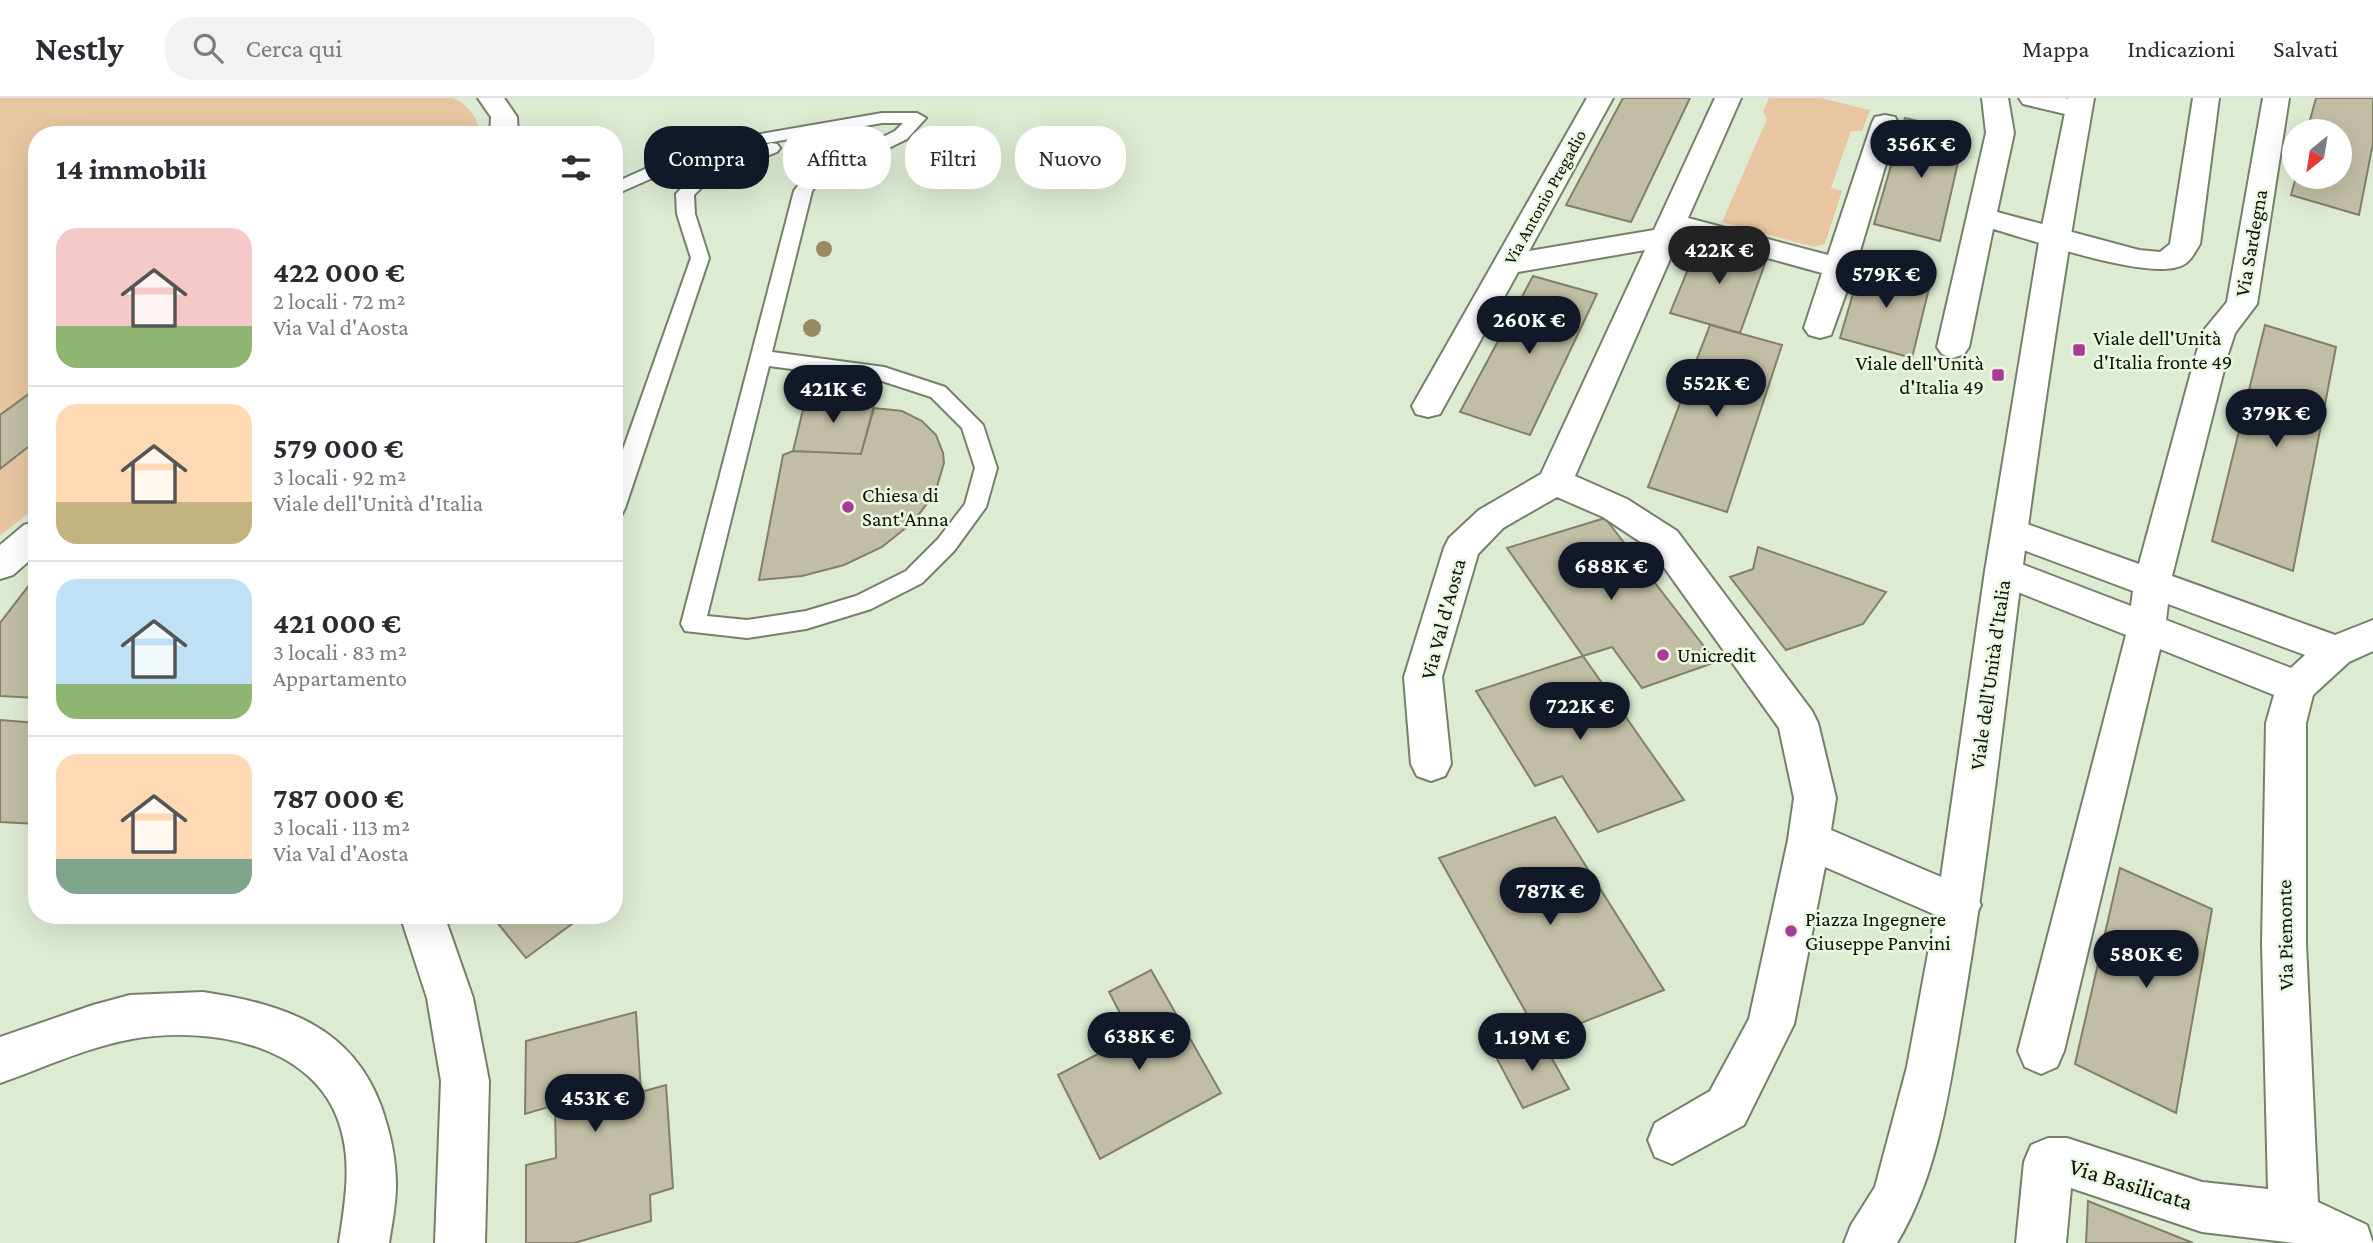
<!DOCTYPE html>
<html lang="it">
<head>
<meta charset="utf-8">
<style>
  :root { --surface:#fff; --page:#f2f2f3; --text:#2b2b33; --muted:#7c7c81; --line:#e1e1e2; --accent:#111827 }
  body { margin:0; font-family:"Crimson Pro",serif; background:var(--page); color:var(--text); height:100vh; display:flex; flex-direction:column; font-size:26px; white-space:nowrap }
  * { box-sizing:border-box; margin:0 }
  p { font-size:23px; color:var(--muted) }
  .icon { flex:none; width:38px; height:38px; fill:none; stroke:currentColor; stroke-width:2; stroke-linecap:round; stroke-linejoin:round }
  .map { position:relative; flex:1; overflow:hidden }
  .side { position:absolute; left:28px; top:28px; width:595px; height:798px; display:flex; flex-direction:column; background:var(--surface); border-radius:28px; box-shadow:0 7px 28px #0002 }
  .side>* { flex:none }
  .top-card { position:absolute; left:644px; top:28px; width:665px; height:63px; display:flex; gap:14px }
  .needle { width:46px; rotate:210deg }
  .fabs { position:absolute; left:2282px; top:21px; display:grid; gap:14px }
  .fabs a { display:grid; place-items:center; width:70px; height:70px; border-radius:50%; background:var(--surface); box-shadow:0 7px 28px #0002; font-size:35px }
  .price { position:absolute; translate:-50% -60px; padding:0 16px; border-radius:24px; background:var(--accent); color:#fff; font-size:23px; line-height:46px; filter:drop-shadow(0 2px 4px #0008) }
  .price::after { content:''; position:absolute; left:50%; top:42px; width:21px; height:16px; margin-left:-10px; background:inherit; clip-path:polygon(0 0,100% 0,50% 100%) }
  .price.selected { background:#222; color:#fff }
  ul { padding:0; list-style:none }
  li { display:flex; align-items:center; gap:21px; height:175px; padding:0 28px }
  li+li { border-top:2px solid var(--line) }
  li span { display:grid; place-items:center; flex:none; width:196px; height:140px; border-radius:21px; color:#555 }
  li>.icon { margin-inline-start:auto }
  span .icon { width:84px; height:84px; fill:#fffc; stroke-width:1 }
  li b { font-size:30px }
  h2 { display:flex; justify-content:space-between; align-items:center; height:84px; padding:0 28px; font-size:30px }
  .tag { padding:0 24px; border-radius:28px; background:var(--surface); box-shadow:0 7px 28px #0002; font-size:24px; line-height:63px }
  .tag.selected { background:var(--accent); color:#fff }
  header { display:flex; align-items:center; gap:42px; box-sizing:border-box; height:98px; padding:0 35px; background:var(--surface); border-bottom:2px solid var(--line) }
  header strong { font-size:33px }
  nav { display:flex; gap:38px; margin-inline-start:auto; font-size:24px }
  .search { width:490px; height:63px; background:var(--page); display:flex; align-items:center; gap:18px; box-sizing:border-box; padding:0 24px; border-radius:28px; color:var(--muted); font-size:26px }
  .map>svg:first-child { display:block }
</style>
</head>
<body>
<header>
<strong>Nestly</strong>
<div class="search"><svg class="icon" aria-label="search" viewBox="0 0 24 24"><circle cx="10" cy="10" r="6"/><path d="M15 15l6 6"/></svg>Cerca qui</div>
<nav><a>Mappa</a><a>Indicazioni</a><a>Salvati</a></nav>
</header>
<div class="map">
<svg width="2373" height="1145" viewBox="0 0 2373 1145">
  <rect width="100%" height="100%" fill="#deebd3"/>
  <!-- green -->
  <path fill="#e8c6a2" d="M0,0H453C466,5 481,22 479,37H37V408L0,438Z
    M1769,0H1821L1870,12L1862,33H1851L1831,90L1842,93L1825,146L1814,149L1722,124L1767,21L1763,14Z"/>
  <!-- building -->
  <path fill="#c2bea5" stroke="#837f68" stroke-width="2" d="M1623,0H1690L1631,124L1566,107Z
    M2316,0H2373V45L2359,117L2291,97L2296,79H2340V33H2307Z
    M1905,20L1965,34L1940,143L1874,126Z
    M1700,142L1767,160L1740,235L1670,215Z
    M1862,165L1931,182L1912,260L1840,240Z
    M1533,178L1597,196L1530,337L1460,314Z
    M1710,227L1782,247L1727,414L1648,389Z
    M2265,227L2336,249L2293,473L2212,443Z
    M37,290V342L0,371V317Z
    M807,295L875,304L861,356L793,353Z
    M874,310L902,313L922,323L936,337L943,355L944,365L935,395L913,424L882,449L844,467L802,478L759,482L783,357L793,353L861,356Z
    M1605,420L1716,564L1642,590L1612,549L1583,558L1507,450Z
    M1758,449L1886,494L1863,526L1786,552L1730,479L1753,471Z
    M37,477V600L0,598V525Z
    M1583,558L1684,702L1598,734L1562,678L1535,688L1476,593Z
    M0,622L37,625V726L0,724Z
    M1555,719L1664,892L1541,941L1439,760Z
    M2120,770L2212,811L2176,1015L2075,966Z
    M491,817H584L526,860Z
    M1151,872L1221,995L1100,1061L1058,977L1132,938L1109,894Z
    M636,914L641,994L666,987L673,1090L650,1097L651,1123L574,1145H526V1067L556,1060L555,1007L525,1016L526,943Z
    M1541,941L1569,991L1523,1010L1496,959Z
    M2088,1103L2193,1145H2086Z"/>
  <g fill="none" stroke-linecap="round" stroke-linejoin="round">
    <!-- service casing -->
    <g stroke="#75806b" stroke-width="4">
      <path id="service" d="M882,15H917L926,20L907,41L818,85L812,93L772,254L884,269L945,289L983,327L997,370L986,409L954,453L922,485L871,511L806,531L747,540L685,533L681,526L794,93L806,77L895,33L903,25H882L709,55L614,97V85L698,47ZM769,268L882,283L931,299L962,330L975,370L965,406L938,441L906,473L856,498L806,513L747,522L707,518Z
        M771,45L777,46L780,50L777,54L712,79L694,97L695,116L709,160L625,410L622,416L614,418V377L691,160L677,116L676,96L700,71Z"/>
    </g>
    <!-- minor casing -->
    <g stroke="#75806b" stroke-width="4">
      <path id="minor" d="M478,0H504L517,19L518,37H490L491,19Z
        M1587,0H1613L1529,153L1654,132L1715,0H1741L1688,120L1828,157L1872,25L1875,19L1885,17L1895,19L1898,25L1855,170L1831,237L1820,240L1809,237L1804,230L1822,175L1681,136L1575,378L1627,401L1677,433L1812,613L1818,625L1836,700L1831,732L1974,793L1981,807L1974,821L1959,827L1825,769L1794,926L1744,1027L1672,1066L1655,1059L1648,1042L1655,1025L1710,993L1749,921L1788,742L1794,700L1779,630L1651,451L1603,419L1557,399L1503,430L1478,456L1442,579L1451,666L1445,678L1431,683L1417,678L1411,666L1404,579L1444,450L1449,440L1479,412L1541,376L1645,152L1518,174L1440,316L1428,319L1416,316L1412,308Z
        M1982,0H2008L2014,35L1997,114L2139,152L2160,154L2170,146L2193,0H2219L2200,146C2195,154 2191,163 2183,167C2150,184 2033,142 1993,131L1969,249L1964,256L1953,260L1942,256L1937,249L1986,35Z
        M2019,0H2065L2087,5L2091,11L2087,17L2078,19L2023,6Z
        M2263,0H2289L2257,206L2235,235L2228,256L2172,478L2335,537L2373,522V553L2349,564L2313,597L2306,625V846L2318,1104L2367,1127L2373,1145H2294L2202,1134L2071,1090L2066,1145H2016L2024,1064L2031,1047L2048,1040H2067L2202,1084L2268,1091L2262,846L2266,625L2274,597L2160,551L2064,953L2057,969L2041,976L2025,969L2018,953L2126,537L1990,483L1985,473L1990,463L2003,459L2131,508L2133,493L1997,442L1992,433L1997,424L2010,420L2139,466L2196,256L2204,232L2227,204ZM2168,506L2305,557L2291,570L2166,522Z
        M37,423V456L13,477L0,481V447L24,427Z
        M400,817H444L473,900L489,983L485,1145H435L441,983L427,900Z
        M203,894C282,906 351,927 381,1008C390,1034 396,1059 396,1087C396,1106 392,1126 389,1145H339C344,1110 351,1074 343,1039C324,946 210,927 132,941C87,949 43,970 0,985V939L93,907L130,897Z"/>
    </g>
    <!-- primary casing -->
    <g stroke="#75806b" stroke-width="4">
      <path id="primary" d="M2068,0H2094C2059,200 2030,401 2006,602C1993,707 1980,811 1962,916C1949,993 1938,1076 1897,1145H1844L1851,1127L1875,1089L1907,969L1937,807L1985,473L2040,138Z"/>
    </g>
    <!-- service -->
    <use href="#service" fill="#fff" fill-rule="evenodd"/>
    <!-- minor -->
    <use href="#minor" fill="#fff" fill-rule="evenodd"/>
    <!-- primary -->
    <use href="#primary" fill="#fff" fill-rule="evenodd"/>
  </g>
  <!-- trees -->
  <g fill="#988a63">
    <circle cx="824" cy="151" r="8"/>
    <circle cx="812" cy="230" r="9"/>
  </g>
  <!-- markers -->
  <g fill="#aa3a96" stroke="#ebf8e0" stroke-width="2.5">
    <rect x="2072" y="245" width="14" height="14" rx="3.5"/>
    <rect x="1991" y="270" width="14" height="14" rx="3.5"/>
    <circle cx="848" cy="409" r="7"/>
    <circle cx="1663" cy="557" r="7"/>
    <circle cx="1791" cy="833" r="7"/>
  </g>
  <g text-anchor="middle" stroke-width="5" stroke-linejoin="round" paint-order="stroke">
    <!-- far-street labels -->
    <g font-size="18" fill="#0e120a" stroke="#ebf8e0">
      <text transform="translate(1545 99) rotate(-61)" y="6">Via Antonio Pregadio</text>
    </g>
    <!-- street labels -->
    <g font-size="21" fill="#0e120a" stroke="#ebf8e0">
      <text transform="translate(2251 145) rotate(-80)" y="7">Via Sardegna</text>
      <text transform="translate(1443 521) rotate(-75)" y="7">Via Val d'Aosta</text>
      <text transform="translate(1990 577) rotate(-82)" y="7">Viale dell'Unità d'Italia</text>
      <text transform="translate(2285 837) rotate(-91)" y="7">Via Piemonte</text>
    </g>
    <!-- poi labels -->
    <g font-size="21" fill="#0e120a" stroke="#ebf8e0" text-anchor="start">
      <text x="2093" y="247">Viale dell'Unità<tspan x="2093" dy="24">d'Italia fronte 49</tspan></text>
      <text x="1984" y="272" text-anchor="end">Viale dell'Unità<tspan x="1984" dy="24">d'Italia 49</tspan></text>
      <text x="862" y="404">Chiesa di<tspan x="862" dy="24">Sant'Anna</tspan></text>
      <text x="1677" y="564">Unicredit</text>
      <text x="1805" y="828">Piazza Ingegnere<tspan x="1805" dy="24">Giuseppe Panvini</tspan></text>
    </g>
    <!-- near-street labels -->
    <g font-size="24" fill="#0e120a" stroke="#ebf8e0">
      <text transform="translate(2131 1086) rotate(17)" y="8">Via Basilicata</text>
    </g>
  </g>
</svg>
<div class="fabs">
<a><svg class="needle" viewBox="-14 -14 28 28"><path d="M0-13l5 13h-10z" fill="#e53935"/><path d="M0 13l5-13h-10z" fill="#7c7c81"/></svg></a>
</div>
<b class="price" style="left:1921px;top:82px">356K €</b>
<b class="price selected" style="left:1719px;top:188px">422K €</b>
<b class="price" style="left:1886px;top:212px">579K €</b>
<b class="price" style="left:1529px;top:258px">260K €</b>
<b class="price" style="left:1716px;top:321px">552K €</b>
<b class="price" style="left:833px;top:327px">421K €</b>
<b class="price" style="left:2276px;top:351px">379K €</b>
<b class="price" style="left:1611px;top:504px">688K €</b>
<b class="price" style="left:1580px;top:644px">722K €</b>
<b class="price" style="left:1550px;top:829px">787K €</b>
<b class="price" style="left:2146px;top:892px">580K €</b>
<b class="price" style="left:1139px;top:974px">638K €</b>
<b class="price" style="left:1532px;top:975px">1.19M €</b>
<b class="price" style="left:595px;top:1036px">453K €</b>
<div class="top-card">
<a class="tag selected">Compra</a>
<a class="tag">Affitta</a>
<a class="tag">Filtri</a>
<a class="tag">Nuovo</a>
</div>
<section class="side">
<h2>14 immobili<svg class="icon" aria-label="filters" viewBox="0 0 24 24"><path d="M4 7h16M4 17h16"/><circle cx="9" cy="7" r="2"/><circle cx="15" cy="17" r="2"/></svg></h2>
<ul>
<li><span style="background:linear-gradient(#f6c9c9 70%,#8fb573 0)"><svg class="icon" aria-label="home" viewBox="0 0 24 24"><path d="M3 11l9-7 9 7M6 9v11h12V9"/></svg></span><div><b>422 000 €</b><p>2 locali · 72 m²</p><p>Via Val d'Aosta</p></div></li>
<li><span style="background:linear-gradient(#ffd9b3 70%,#c2b280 0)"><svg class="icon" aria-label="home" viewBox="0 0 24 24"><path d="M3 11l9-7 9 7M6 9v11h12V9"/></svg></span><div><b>579 000 €</b><p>3 locali · 92 m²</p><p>Viale dell'Unità d'Italia</p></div></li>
<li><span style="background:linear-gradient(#bfe0f5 75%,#8fb573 0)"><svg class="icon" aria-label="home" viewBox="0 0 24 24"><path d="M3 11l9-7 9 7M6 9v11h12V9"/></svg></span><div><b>421 000 €</b><p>3 locali · 83 m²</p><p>Appartamento</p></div></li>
<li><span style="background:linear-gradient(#ffd9b3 75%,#7fa58c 0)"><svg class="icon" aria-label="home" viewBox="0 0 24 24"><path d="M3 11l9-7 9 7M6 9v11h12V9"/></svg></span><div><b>787 000 €</b><p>3 locali · 113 m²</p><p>Via Val d'Aosta</p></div></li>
</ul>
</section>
</div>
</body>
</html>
